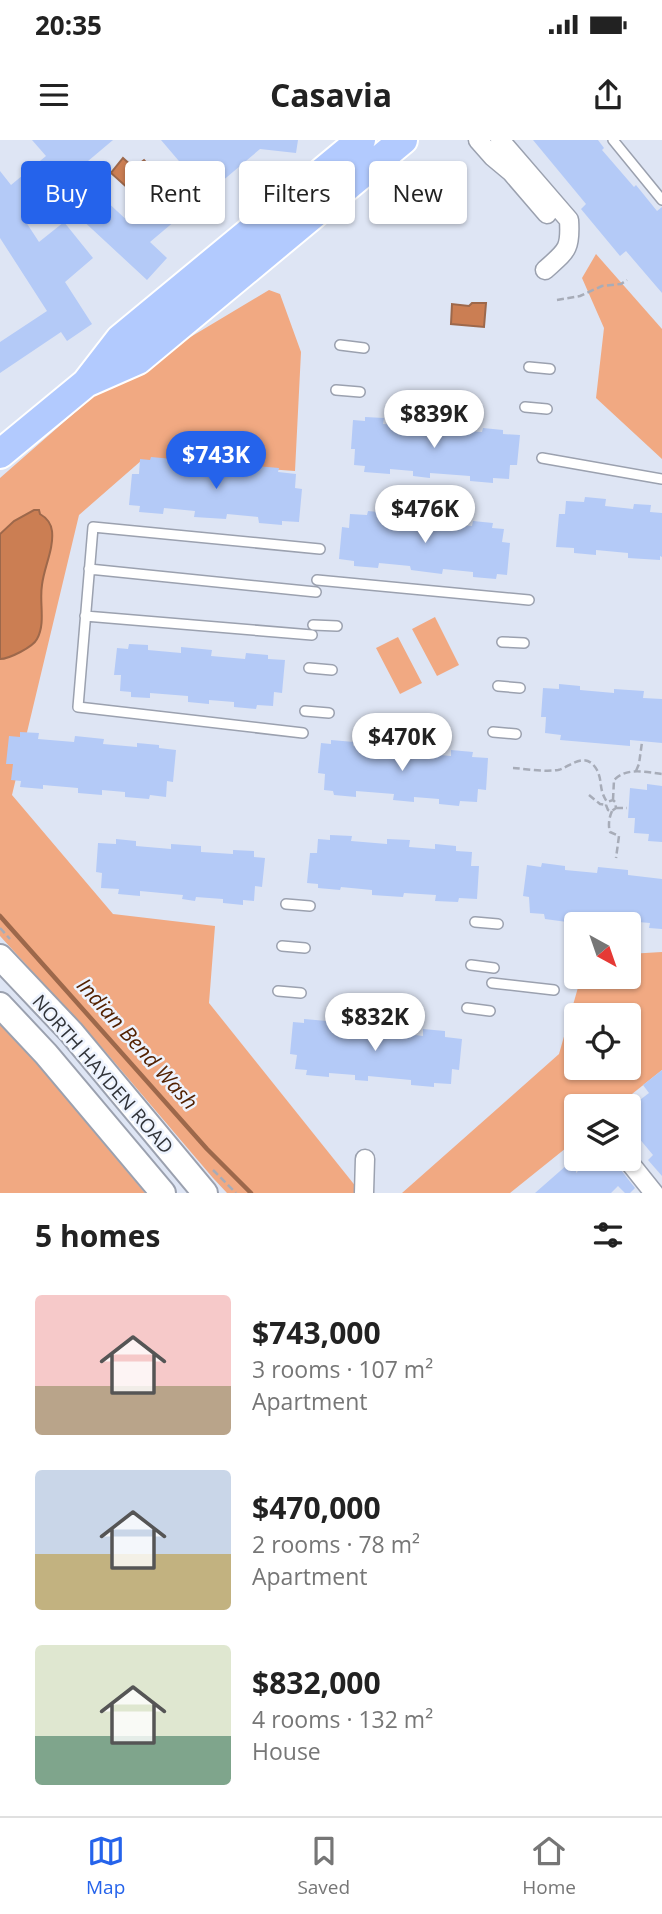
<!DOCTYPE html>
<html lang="en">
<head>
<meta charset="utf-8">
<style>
  :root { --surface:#fff; --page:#f2f2f2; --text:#222; --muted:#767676; --line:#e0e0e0; --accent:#2563eb }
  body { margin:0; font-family:"Open Sans",sans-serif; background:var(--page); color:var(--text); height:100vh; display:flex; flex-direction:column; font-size:26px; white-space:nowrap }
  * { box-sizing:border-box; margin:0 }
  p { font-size:23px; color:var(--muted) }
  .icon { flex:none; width:38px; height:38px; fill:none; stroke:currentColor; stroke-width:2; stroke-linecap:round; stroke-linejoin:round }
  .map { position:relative; height:1053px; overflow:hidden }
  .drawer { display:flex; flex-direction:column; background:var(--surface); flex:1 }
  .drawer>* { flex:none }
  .guide { position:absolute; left:21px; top:21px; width:621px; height:63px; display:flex; gap:14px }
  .needle { width:46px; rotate:140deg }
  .controls { position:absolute; left:564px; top:772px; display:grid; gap:14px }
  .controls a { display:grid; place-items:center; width:77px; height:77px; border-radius:7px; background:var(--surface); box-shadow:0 2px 5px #0004; font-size:35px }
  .price { position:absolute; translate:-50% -60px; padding:0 16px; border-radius:24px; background:#fff; color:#222; font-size:23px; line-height:46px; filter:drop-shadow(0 2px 4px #0008) }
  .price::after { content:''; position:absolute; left:50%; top:42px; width:21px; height:16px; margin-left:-10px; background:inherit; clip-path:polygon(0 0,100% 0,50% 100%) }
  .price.selected { background:var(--accent); color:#fff }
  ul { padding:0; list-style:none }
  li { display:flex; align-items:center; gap:21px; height:175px; padding:0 35px }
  li span { display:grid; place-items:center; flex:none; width:196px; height:140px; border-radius:7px; color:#555 }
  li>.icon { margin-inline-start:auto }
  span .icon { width:84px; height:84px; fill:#fffc; stroke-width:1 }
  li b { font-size:30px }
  h2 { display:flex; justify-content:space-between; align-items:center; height:84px; padding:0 35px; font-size:30px }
  .pill { padding:0 24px; border-radius:7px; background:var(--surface); box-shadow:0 2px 5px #0004; font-size:24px; line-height:63px }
  .pill.selected { background:var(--accent); color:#fff }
  .status { display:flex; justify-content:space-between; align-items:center; height:49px; padding:0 35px; background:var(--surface); direction:ltr }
  .status svg { height:19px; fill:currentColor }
  header { display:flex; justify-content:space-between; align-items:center; height:91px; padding:0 35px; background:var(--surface); font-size:32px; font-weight:700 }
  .menu { display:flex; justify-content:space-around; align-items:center; height:98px; border-top:2px solid var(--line); background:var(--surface); font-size:19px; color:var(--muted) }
  .menu a { display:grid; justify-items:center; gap:4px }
  .menu .selected { color:var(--accent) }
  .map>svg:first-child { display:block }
</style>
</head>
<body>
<div class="status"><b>20:35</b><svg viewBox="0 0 49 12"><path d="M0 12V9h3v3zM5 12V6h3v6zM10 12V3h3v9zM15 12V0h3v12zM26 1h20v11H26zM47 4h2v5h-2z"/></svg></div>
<header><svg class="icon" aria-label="menu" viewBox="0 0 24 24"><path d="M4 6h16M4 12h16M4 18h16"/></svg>Casavia<svg class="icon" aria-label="share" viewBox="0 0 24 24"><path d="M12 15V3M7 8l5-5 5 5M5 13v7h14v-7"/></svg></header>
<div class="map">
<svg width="662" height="1053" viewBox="0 0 662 1053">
  <rect width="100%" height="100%" fill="#dee5f4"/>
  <!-- green -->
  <path fill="#f1a982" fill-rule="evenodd" d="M596,114L662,189V319L596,258L604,188L582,138Z
    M269,150L280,154L301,212L295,331L142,320L79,375L12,655L113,774L215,786L209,863L361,1053H227L213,1038L104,910L0,796V338L97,253Z
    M435,477L459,525L437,536L412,489Z
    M398,497L422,543L400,554L376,508Z
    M662,812V930L617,966H576V1000L510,1053H402L559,914L581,837L628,836V814ZM576,875H628V928H576Z
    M0,885L38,925L145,1053H0Z"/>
  <!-- water -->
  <path fill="#cb7e53" stroke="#9d684b" stroke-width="2" d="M123,18L134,28L144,20L155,32L131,51L111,33Z
    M472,163H486L484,187L451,184L452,164L469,166Z
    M34,370H39L40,374C47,378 51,383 52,391C54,409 44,427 42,445C39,462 46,483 37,499C33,507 9,519 0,519V394L14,381Z"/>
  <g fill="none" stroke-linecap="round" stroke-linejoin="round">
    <!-- stream -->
    <path stroke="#9d684b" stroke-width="4.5" d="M0,776L207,1009L251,1053"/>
  </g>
  <!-- building -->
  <path fill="#b4caf7" d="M32,0H113L75,32L131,84L190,34L161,0H298L296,13L260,9L150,102L167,118L147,140L51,51L22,76L39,102L64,82L93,118L65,142L92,184L67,201L61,192L0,233V202L47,171L0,98V31L11,45L46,16Z
    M533,0H598L604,8L602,10L634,47L636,45L657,71L662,67V153L626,111L620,116L581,69L586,64Z
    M365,277L384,278L383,284L421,287L422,283L448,284L447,290L482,292L483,288L503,290V294L520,295L517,325H510L509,339L493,338V343L470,341V336L430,333V338L413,336V331L390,329V334L364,332L365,326L354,325L355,309H351L353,280L365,281Z
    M151,317L173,319L172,325L211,329V322L232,324L231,329L256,331V326L279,328L278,332L296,334L295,348L302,349L299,382L282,381V385L259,383L258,377L227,374L226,379L194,377L195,371L164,368L163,374L139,372L140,366L129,365L132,334H139L140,319L150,320Z
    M585,357L606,359L605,366L633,369L634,364L651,365L650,372L662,373V417L660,416V420L628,418V413L596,410V415L574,413V408L556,407L559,374H565L566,361L584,362Z
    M368,371L389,373L390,377L414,380L415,375L436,377L435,383L472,386L473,381L493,383L492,388L504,389L502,402L510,403L507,435L497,434L496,439L473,437V432L443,429L442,434L411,430L410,426L379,423L378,428L354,426V421L339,419L342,387L349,388L350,374L367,375Z
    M129,504L148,505V510L181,513V507L212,510L211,516L245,519L246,513L268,515V519L285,520L282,553L274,552L273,566L257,565L256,569L234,567V562L209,560V564L188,562V556L150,553V558L131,557V552L120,551L121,535H114L117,508L128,509Z
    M559,544L580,546V550L614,553V549L644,551L643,558L662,559V603L630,600V606L560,600L561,595L545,593L546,577H541L543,548L559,549Z
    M20,592L39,593L38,599L74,602L75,596L104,599L103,604L137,607V603L159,605V608L176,610L173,642L167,641L166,657L150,655L149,659L125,657V652L102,650V655L78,653V648L43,645V649L20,647L21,641L11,640L13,624H6L9,596L20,597Z
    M331,600L354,602L353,606L386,609L387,604L418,607L417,613L451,616V610L473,612L472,617L488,618L486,650L478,649L477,662L460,661L459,666L439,664V659L414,657V662L393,660L394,654L356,651V657L334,655L333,651L324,650L325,634L318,633L321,603L331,604Z
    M647,644L662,646V702L648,701L649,694L634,693L635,678H628L630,648L647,650Z
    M330,695L352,696L351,701L387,704V699L410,700L409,707L435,709V704L456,706V711L472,712L471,726H479L477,759L459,758L458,762L435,761L436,755L404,753L403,757L372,755V750L341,747L340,750L318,748V744L307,743L310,713H317L318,699L330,700Z
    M116,699L136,701V706L171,709V704L201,706V712L233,714V710L254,711V717L265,718L262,747L255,746L254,761L243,760V765L223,763V759L196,757L195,761L182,759L183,755L140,751V756L118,754L119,749L101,748L102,733L96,732L98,703L116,704Z
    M542,723L565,726V730L597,733L598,727L628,730V735L662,739V789L649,788L650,783L614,780V784H592L591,778L568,776L567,782L545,779L544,774L530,773L529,757L523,756L527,725L541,727Z
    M304,879L327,881V885L358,888L359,884L390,887V892L423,896V889L445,891V897L462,899L459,930L452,929L451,944L434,943V947L411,945V940L368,936V941L355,940V935L329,933V937L306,935L307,930L295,929L297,915L290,914L293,882L304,883Z
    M662,930V1036L648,1020L653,1015L628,985V969L649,953L643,945Z
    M576,1017V1033L591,1018H615L617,1025L635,1048L630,1053H625L618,1046L611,1053H535Z"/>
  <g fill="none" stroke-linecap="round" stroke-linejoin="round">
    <!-- service casing -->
    <g stroke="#9ba1af" stroke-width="12">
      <path id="service" d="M613,0L662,60
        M340,205L364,208
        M529,227L550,229
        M336,250L360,252
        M525,267L547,269
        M542,318L662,339
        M89,429L316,452
        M317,440L529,460
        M85,476L312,495
        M313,485L337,486
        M502,502L524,503
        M309,528L332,530
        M498,546L520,548
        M305,571L329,573
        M493,592L516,594
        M303,593L78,567L93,387L320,409
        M286,764L310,766
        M475,782L498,784
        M282,806L305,808
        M471,825L494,828
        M492,843L554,850
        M278,851L301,853
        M467,868L490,871"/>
    </g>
    <!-- minor casing -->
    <g stroke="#9ba1af" stroke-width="21">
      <path id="minor" d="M478,0L493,17L511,32L547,74
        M500,0L569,80C571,110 566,111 545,130
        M626,1018L654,1053
        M364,1053L365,1019"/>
    </g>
    <!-- secondary casing -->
    <g stroke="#9ba1af" stroke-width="28">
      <path id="secondary" d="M0,817L71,892L205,1053
        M0,865L46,914L163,1053"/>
    </g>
    <!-- primary casing -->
    <g stroke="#fff" stroke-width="32">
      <path id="primary" d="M88,242L138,220L403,0
        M0,314L86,243L120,199L361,0"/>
    </g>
    <!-- path -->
    <path stroke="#a7acb8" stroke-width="2.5" stroke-dasharray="7 3.5" stroke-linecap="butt" d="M557,160L580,156L602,146L621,144L627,140
      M513,628C527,629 544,632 558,630C569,628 585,609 597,630C603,642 598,648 607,662L613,660L615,662L616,668L612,671L608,670L606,665L607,662
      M636,631L639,624L642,602
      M589,655L600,664L606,665
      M613,660L614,640C627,627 645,632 662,634
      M616,668H627
      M612,671C609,678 608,685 610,692L619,696L616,718
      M0,788L10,799
      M213,1030L236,1053"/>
    <!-- service -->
    <use href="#service" stroke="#fff" stroke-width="9"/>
    <!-- minor -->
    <use href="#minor" stroke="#fff" stroke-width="18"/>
    <!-- secondary -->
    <use href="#secondary" stroke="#fff" stroke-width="24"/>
    <!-- primary -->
    <use href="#primary" stroke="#b2cafe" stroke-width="28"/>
  </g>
  <g text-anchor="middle" stroke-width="5" stroke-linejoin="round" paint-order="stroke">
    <!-- street labels -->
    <g font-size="19" fill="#313439" stroke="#edf3fe">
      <text transform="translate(103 934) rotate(49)" y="7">NORTH HAYDEN ROAD</text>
    </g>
    <!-- water labels -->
    <g font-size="21" font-style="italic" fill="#532100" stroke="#edf3fe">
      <text transform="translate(137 904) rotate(48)" y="7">Indian Bend Wash</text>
    </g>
  </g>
</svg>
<div class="controls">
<a><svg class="needle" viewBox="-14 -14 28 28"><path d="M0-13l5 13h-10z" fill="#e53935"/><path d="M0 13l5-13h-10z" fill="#767676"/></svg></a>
<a><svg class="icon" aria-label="locate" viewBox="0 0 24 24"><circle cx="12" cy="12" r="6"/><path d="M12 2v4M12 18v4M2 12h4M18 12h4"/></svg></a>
<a><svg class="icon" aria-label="layers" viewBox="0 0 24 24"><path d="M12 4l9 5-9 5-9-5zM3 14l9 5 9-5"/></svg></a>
</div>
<b class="price" style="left:434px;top:310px">$839K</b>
<b class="price selected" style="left:216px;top:351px">$743K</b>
<b class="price" style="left:425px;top:405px">$476K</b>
<b class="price" style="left:402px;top:633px">$470K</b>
<b class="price" style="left:375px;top:913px">$832K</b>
<div class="guide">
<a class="pill selected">Buy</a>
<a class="pill">Rent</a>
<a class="pill">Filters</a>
<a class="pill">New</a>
</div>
</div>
<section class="drawer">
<h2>5 homes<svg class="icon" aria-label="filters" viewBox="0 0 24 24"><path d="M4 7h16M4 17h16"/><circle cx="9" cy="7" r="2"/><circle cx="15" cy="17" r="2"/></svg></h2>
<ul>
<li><span style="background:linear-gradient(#f6c9c9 65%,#b9a48a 0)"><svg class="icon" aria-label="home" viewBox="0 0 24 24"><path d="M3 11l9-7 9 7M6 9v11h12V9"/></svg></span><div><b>$743,000</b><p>3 rooms · 107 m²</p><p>Apartment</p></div></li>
<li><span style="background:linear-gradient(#c9d6e8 60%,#c2b280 0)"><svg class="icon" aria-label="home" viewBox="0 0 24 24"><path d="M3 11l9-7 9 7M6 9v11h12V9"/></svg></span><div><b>$470,000</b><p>2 rooms · 78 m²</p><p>Apartment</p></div></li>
<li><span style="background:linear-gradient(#dfe7d0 65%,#7fa58c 0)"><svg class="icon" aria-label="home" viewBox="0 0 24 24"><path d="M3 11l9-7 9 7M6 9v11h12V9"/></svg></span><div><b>$832,000</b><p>4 rooms · 132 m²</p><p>House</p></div></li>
</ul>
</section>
<nav class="menu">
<a class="selected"><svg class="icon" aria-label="map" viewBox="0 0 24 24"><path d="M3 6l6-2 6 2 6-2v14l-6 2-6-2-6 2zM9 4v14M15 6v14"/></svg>Map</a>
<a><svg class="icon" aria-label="saved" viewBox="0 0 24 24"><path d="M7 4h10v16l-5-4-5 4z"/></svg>Saved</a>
<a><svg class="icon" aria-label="home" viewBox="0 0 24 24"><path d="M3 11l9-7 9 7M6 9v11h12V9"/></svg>Home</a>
</nav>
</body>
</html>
